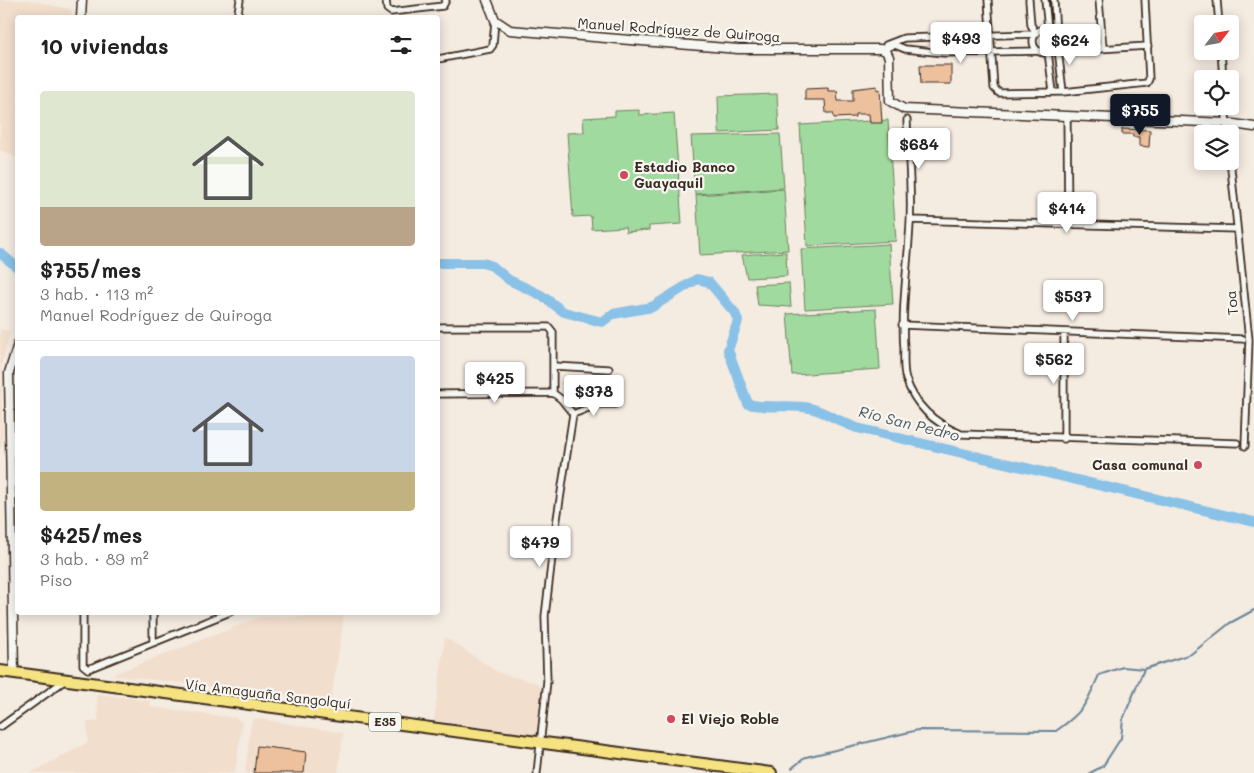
<!DOCTYPE html>
<html lang="es">
<head>
<meta charset="utf-8">
<style>
  :root { --surface:#fff; --page:#f2f2f2; --text:#222; --muted:#767676; --line:#e0e0e0; --accent:#111827 }
  body { margin:0; font-family:Mali,sans-serif; background:var(--page); color:var(--text); height:100vh; display:flex; flex-direction:column; font-size:19px; white-space:nowrap }
  * { box-sizing:border-box; margin:0 }
  p { font-size:16px; color:var(--muted) }
  .icon { flex:none; width:28px; height:28px; fill:none; stroke:currentColor; stroke-width:2; stroke-linecap:round; stroke-linejoin:round }
  .map { position:relative; flex:1; overflow:hidden }
  .details { position:absolute; left:15px; top:15px; width:425px; height:600px; display:flex; flex-direction:column; background:var(--surface); border-radius:5px; box-shadow:0 2px 12px #0003 }
  .details>* { flex:none }
  .needle { width:32px; rotate:59deg }
  .controls { position:absolute; left:1194px; top:15px; display:grid; gap:10px }
  .controls a { display:grid; place-items:center; width:45px; height:45px; border-radius:5px; background:var(--surface); box-shadow:0 2px 12px #0003; font-size:25px }
  .price { position:absolute; translate:-50% -42px; padding:0 11px; border-radius:5px; background:#fff; color:#222; font-size:16px; line-height:32px; filter:drop-shadow(0 1px 2px #0008) }
  .price::after { content:''; position:absolute; left:50%; top:30px; width:15px; height:11px; margin-left:-8px; background:inherit; clip-path:polygon(0 0,100% 0,50% 100%) }
  .price.on { background:var(--accent); color:#fff }
  ul { padding:0; list-style:none }
  li { display:grid; align-content:center; gap:10px; height:265px; padding:0 25px }
  li+li { border-top:1px solid var(--line) }
  li span { display:grid; place-items:center; height:155px; border-radius:5px; color:#555 }
  li>.icon { margin-inline-start:auto }
  span .icon { width:90px; height:90px; fill:#fffc; stroke-width:1 }
  li b { font-size:21px }
  h2 { display:flex; justify-content:space-between; align-items:center; height:60px; padding:0 25px; font-size:21px }
  .map>svg:first-child { display:block }
</style>
</head>
<body>
<div class="map">
<svg width="1254" height="773" viewBox="0 0 1254 773">
  <rect width="100%" height="100%" fill="#f4ebe1"/>
  <filter id="ink" filterUnits="userSpaceOnUse"><feTurbulence type="fractalNoise" baseFrequency=".02" numOctaves="2"/><feDisplacementMap in="SourceGraphic" scale="10" xChannelSelector="R" yChannelSelector="G"/><feConvolveMatrix kernelMatrix="1 2 1 2 8 2 1 2 1" color-interpolation-filters="sRGB"/></filter>
  <g filter="url(#ink)">
    <!-- built -->
    <path fill="#f2decd" d="M0,0H28L72,10L71,17L18,18L17,157L0,150Z
      M0,329L10,332L1,366L2,448H0Z
      M344,616L331,700L111,675L261,617Z
      M445,637L499,673L536,683L541,688L544,693L539,736L434,721Z
      M97,694L150,701V707L236,718L242,723L235,773H31L88,742L87,722L98,721Z
      M254,718L343,733L338,773H245L251,724Z"/>
    <!-- green -->
    <path fill="#a1da9f" stroke="#6e825e" d="M777,94L779,130L719,133L718,96Z
      M639,110V115L674,113L682,224L649,226V230L626,232L625,227L592,229L591,216L573,217L567,133L584,132L583,118L615,116V111Z
      M888,120L896,241L807,246L800,125Z
      M780,134L784,188L695,194L691,136Z
      M784,189L788,250L700,255L696,195Z
      M889,244L893,304L805,309L801,249Z
      M786,252L787,276L747,278L742,255Z
      M789,283L791,307L758,305L755,285Z
      M876,309L880,369L792,375L787,314Z"/>
    <g fill="none" stroke-linecap="round" stroke-linejoin="round">
      <!-- stream -->
      <path stroke="#6a8597" stroke-width="2" d="M792,768L806,757L918,730L1056,731C1083,712 1086,705 1099,675L1123,667L1144,669L1191,654L1230,623L1254,610
        M1090,773L1103,766L1121,738L1123,719L1144,669"/>
      <!-- river -->
      <path stroke="#89c1e7" stroke-width="10" d="M0,253L18,268
        M438,263H483L492,266L509,280L541,295L564,312L602,322L613,314L652,307L697,279L709,282L735,313L738,321L728,350L748,404C769,409 790,404 810,408C827,412 841,423 857,428L1254,522"/>
    </g>
    <!-- building -->
    <path fill="#edc19d" stroke="#3b2a1e" d="M920,65H951V84H921Z
      M877,86V90L880,89L882,123H870L869,114H855V117L834,118L833,113H826L825,100H805V89L828,88V91H837L838,101H853V89Z
      M1122,129L1150,130L1149,147L1139,146V137H1133V134H1122Z
      M257,746L306,752L304,773H254Z"/>
    <g fill="none" stroke-linecap="round" stroke-linejoin="round">
      <!-- street casing -->
      <g stroke="#3b2a1e" stroke-width="9">
        <path id="street" d="M386,0L387,9L391,12L443,6L446,0
          M988,0L994,88L999,93L1063,92L1147,83L1149,79L1145,0
          M1029,0L1031,25L1036,33
          M1045,0L1048,29
          M1054,0L1056,36
          M1099,0L1103,48
          M1217,0L1219,24
          M237,18L240,0
          M1033 41a12 12 0 1 1 24 0a12 12 0 1 1-24 0Z
          M886,45L904,38L1035,34
          M880,49L895,45L905,49L944,53L1040,51
          M1058,49L1063,92
          M1221,51L1223,79
          M1048,52L1053,92
          M1049,52L1148,46
          M944,53L948,44L947,36
          M438,59L490,49L493,45L495,20
          M1225,106L1228,134
          M1067,116L1068,223
          M907,120C908,154 912,189 910,223C908,265 901,307 904,349C904,359 903,370 906,379C915,406 936,424 961,434L1237,443
          M1230,159L1249,340L1245,446
          M910,220L1237,229
          M902,325L1243,339
          M438,327H549L553,332V393
          M1064,332V439
          M553,366L609,369
          M438,394L553,393L561,399L573,414L555,532L545,616L547,681L537,773
          M573,414L599,404H615
          M83,612V665L88,669L230,612
          M153,612V641
          M0,727L64,681"/>
      </g>
      <!-- secondary casing -->
      <g stroke="#3b2a1e" stroke-width="11">
        <path id="secondary" d="M487,0L495,20L510,30L738,49H880L886,51L889,57L890,101L904,109L1227,123L1254,127
          M81,18L82,0
          M14,673L9,373L18,344"/>
      </g>
      <!-- highway casing -->
      <g stroke="#3b2a1e" stroke-width="14">
        <path id="highway" d="M0,671L771,773"/>
      </g>
      <!-- street -->
      <use href="#street" stroke="#f6f6f2" stroke-width="5.5"/>
      <!-- secondary -->
      <use href="#secondary" stroke="#f6f6f2" stroke-width="8"/>
      <!-- highway -->
      <use href="#highway" stroke="#f5e381" stroke-width="10"/>
    </g>
  </g>
  <!-- markers -->
  <g fill="#d1495b" stroke="#f6f6f2" stroke-width="2">
    <circle cx="624" cy="175" r="5"/>
    <circle cx="1198" cy="465" r="5"/>
    <circle cx="671" cy="719" r="5"/>
  </g>
  <g text-anchor="middle" stroke-width="4.5" stroke-linejoin="round" paint-order="stroke">
    <!-- shield labels -->
    <rect fill="#f6f6f2" stroke="#73675e" stroke-width="1" x="369" y="712.5" width="32" height="19" rx="4"/>
    <g font-size="12" font-weight="bold" fill="#3b2a1e">
      <text x="385" y="726">E35</text>
    </g>
    <!-- street labels -->
    <g font-size="14" fill="#3b2a1e" stroke="#f6f6f2">
      <text transform="translate(679 30) rotate(4)" y="5">Manuel Rodríguez de Quiroga</text>
      <text transform="translate(1232 303) rotate(-96)" y="5">Toa</text>
      <text transform="translate(268 694) rotate(7)" y="5">Vía Amaguaña Sangolquí</text>
    </g>
    <!-- poi labels -->
    <g font-size="14" font-weight="bold" fill="#3b2a1e" stroke="#f6f6f2" text-anchor="start">
      <text x="634" y="172">Estadio Banco<tspan x="634" dy="16">Guayaquil</tspan></text>
      <text x="1188" y="470" text-anchor="end">Casa comunal</text>
      <text x="681" y="724">El Viejo Roble</text>
    </g>
    <!-- water labels -->
    <g font-size="15" font-style="italic" fill="#52575a" stroke="#f6f6f2">
      <text transform="translate(909 424) rotate(14)" y="5">Río San Pedro</text>
    </g>
  </g>
</svg>
<div class="controls">
<a><svg class="needle" viewBox="-14 -14 28 28"><path d="M0-13l5 13h-10z" fill="#e53935"/><path d="M0 13l5-13h-10z" fill="#767676"/></svg></a>
<a><svg class="icon" aria-label="locate" viewBox="0 0 24 24"><circle cx="12" cy="12" r="6"/><path d="M12 2v4M12 18v4M2 12h4M18 12h4"/></svg></a>
<a><svg class="icon" aria-label="layers" viewBox="0 0 24 24"><path d="M12 4l9 5-9 5-9-5zM3 14l9 5 9-5"/></svg></a>
</div>
<b class="price" style="left:961px;top:64px">$493</b>
<b class="price" style="left:1070px;top:66px">$624</b>
<b class="price on" style="left:1140px;top:136px">$755</b>
<b class="price" style="left:919px;top:170px">$684</b>
<b class="price" style="left:1067px;top:234px">$414</b>
<b class="price" style="left:1073px;top:322px">$537</b>
<b class="price" style="left:1054px;top:385px">$562</b>
<b class="price" style="left:495px;top:404px">$425</b>
<b class="price" style="left:594px;top:417px">$378</b>
<b class="price" style="left:540px;top:568px">$479</b>
<section class="details">
<h2>10 viviendas<svg class="icon" aria-label="filters" viewBox="0 0 24 24"><path d="M4 7h16M4 17h16"/><circle cx="9" cy="7" r="2"/><circle cx="15" cy="17" r="2"/></svg></h2>
<ul>
<li><span style="background:linear-gradient(#dfe7d0 75%,#b9a48a 0)"><svg class="icon" aria-label="home" viewBox="0 0 24 24"><path d="M3 11l9-7 9 7M6 9v11h12V9"/></svg></span><div><b>$755/mes</b><p>3 hab. · 113 m²</p><p>Manuel Rodríguez de Quiroga</p></div></li>
<li><span style="background:linear-gradient(#c9d6e8 75%,#c2b280 0)"><svg class="icon" aria-label="home" viewBox="0 0 24 24"><path d="M3 11l9-7 9 7M6 9v11h12V9"/></svg></span><div><b>$425/mes</b><p>3 hab. · 89 m²</p><p>Piso</p></div></li>
</ul>
</section>
</div>
</body>
</html>
